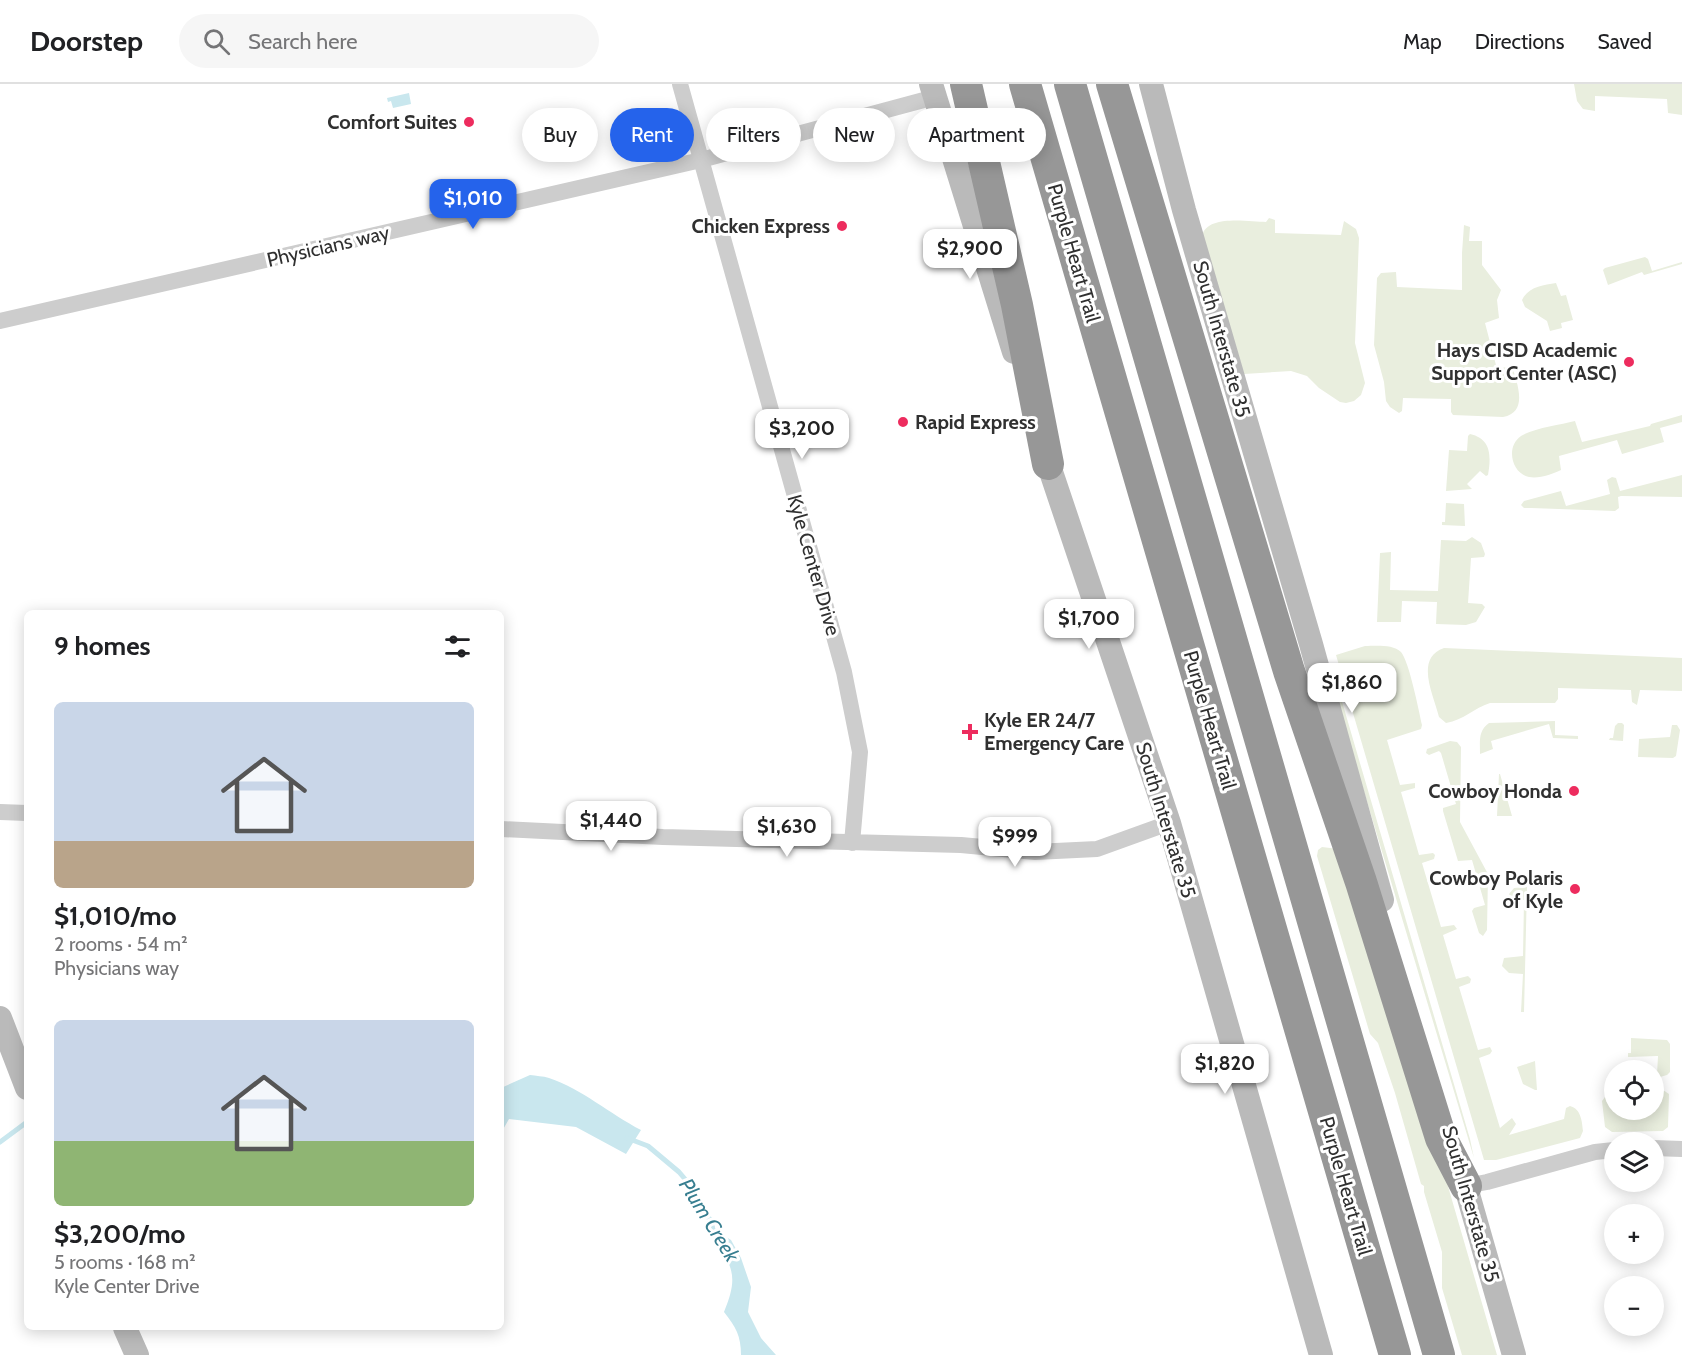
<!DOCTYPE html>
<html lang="en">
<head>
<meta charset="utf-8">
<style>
  :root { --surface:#fff; --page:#f6f6f6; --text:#202124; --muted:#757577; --line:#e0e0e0; --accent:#2563eb }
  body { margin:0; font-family:Cabin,sans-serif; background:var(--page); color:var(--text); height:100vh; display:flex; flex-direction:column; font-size:22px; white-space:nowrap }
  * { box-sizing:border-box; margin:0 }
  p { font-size:20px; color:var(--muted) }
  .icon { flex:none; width:33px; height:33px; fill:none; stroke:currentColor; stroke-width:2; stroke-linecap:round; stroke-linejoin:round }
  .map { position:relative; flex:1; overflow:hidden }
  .drawer { position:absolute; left:24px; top:526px; width:480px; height:720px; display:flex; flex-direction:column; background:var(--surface); border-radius:9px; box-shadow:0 3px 15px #0003 }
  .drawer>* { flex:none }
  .banner { position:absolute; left:522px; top:24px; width:570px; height:54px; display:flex; gap:12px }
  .buttons { position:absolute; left:1604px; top:976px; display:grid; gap:12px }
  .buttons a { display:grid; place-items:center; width:60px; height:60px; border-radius:50%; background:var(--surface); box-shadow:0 3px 15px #0003; font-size:30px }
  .price { position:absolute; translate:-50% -51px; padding:0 14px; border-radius:12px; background:#fff; color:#222; font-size:20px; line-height:39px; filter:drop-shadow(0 2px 3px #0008) }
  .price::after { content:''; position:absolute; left:50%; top:36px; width:18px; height:14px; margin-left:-9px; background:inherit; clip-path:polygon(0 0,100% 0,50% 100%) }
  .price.on { background:var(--accent); color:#fff }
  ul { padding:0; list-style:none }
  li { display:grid; align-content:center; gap:12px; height:318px; padding:0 30px }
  li span { display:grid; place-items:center; height:186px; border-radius:9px; color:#555 }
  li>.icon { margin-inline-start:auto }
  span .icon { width:108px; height:108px; fill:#fffc; stroke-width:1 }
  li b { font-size:26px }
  h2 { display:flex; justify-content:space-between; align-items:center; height:72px; padding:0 30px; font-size:26px }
  .pill { padding:0 21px; border-radius:27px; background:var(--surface); box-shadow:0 3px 15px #0003; font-size:21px; line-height:54px }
  .pill.on { background:var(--accent); color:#fff }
  header { display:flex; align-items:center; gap:36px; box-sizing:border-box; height:84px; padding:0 30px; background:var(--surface); border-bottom:2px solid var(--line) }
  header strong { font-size:28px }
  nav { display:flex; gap:33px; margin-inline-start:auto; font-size:21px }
  .search { width:420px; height:54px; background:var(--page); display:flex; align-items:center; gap:15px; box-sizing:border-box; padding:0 21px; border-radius:33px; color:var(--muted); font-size:22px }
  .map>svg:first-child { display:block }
</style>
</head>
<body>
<header>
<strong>Doorstep</strong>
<div class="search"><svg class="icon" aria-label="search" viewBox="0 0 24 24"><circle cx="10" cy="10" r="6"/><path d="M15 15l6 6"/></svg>Search here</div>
<nav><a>Map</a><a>Directions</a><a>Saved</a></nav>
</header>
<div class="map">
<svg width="1682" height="1271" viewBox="0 0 1682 1271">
  <rect width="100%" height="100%" fill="#fff"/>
  <!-- green -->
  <path fill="#e9eede" d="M1574,0H1682V31L1668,29L1667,15L1595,12V27L1583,25L1577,17Z
    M1269,134L1275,136V149L1341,151L1344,137L1356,145L1359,154L1355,259L1365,299L1361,311L1354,317L1346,319L1340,318L1319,304L1307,292L1291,287L1244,290L1202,152C1207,130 1249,138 1266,138Z
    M1464,141L1470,143L1469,157H1482V181L1501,206L1497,216L1499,234L1485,239L1497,285L1512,282C1517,299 1529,328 1503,333L1453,331L1451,328V315L1403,314L1402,327L1399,329L1390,323L1386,317L1384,298L1374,261L1377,194L1381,189L1396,188L1397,203L1462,206V169Z
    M1645,173L1648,175L1652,187L1682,178V180L1644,191L1642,188L1608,201L1603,186L1605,184Z
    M1556,199L1561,212L1566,211L1573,236L1561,239L1562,244L1550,247L1547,237L1525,223L1522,216C1528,203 1543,201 1556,199Z
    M1682,331V338L1660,344L1664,358L1622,370L1617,356L1559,372L1561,386C1553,390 1539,395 1529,393C1512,390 1505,363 1521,352C1534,344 1560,341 1575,337L1582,358L1650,342L1651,340Z
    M1470,350C1492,355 1491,373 1488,391L1486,392L1480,387L1467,400L1472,405L1446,407L1449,366L1467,367L1468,352Z
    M1682,391V413L1621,412L1618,413L1619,424L1615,427L1531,424H1524L1521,421L1524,417L1561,407L1566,422L1610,410L1607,396L1612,393L1616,394L1620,407Z
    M1446,419L1464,420L1465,442L1442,441V438H1445Z
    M1472,453L1481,459L1485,470L1484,473L1471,474L1468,519L1482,520L1485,523L1476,538L1466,541L1436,540L1437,518L1402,517L1401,538H1377L1380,469L1391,468L1390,506L1438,507L1441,456L1466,457Z
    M1365,562C1375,562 1393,560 1401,568C1409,577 1419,627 1422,641L1421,645L1387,656L1400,701L1415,699V704L1401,708L1419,771L1433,769L1435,771L1434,775L1422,779L1441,843L1454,841L1457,845L1443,851L1456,895L1468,892L1471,895L1470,899L1459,903L1478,966L1490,963L1492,967L1490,970L1479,974L1500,1044L1512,1034L1516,1040L1509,1051L1564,1035L1566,1024L1570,1022C1581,1025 1582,1037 1583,1047L1580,1054L1496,1076H1484L1336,571Z
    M1444,564L1682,574V607L1640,606L1637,621L1632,618L1631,606L1558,604V615L1555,619H1490C1474,624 1464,636 1446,639L1439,633C1434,612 1414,574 1444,564Z
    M1331,580L1470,1055L1474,1074L1332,601Z
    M1555,637V651L1578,652V655L1553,654L1549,640L1491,657L1493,665L1480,670C1480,657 1478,647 1489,639Z
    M1618,639H1622L1624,641L1623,657L1609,656L1610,654H1613L1615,642Z
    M1672,641H1677L1680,646L1676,672L1673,674L1638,673L1639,655L1670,653Z
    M1450,657L1457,658L1461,663L1460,738L1488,790L1487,846L1483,852L1479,849L1472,827L1474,824L1485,821L1472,776L1458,777L1443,727V724L1456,720L1441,669L1439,667L1429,671L1426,669L1427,665Z
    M1499,690H1500L1512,732H1497Z
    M1322,763L1338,765L1434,1054L1497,1271H1462L1442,1204V1168L1424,1108V1102L1421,1100L1395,1009L1378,959L1370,950L1317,772L1318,766Z
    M1527,803L1524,928H1521L1523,890L1509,889L1502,882L1504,874L1523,872L1524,816H1513L1509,810L1514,804Z
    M1631,954L1667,956L1670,960V988L1667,991L1660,993L1657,991L1658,972L1628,973V969H1631Z
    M1535,977L1537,1006H1535L1523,1000L1517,983Z
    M1663,1006L1669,1010L1668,1043L1663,1047L1612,1048L1605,1043L1602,1017L1605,1013L1613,1014L1614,1026H1655L1656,1010Z"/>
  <!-- water -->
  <path fill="#c9e7ee" d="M409,9L411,20L393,24L391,17L388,18L387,14Z
    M530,991C536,992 543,992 549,994C582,1005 610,1030 641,1046L626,1070L576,1043L509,1035L501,1049V1004Z
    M718,1148L731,1156L741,1174L751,1203L748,1228L761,1254L776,1271H741C741,1252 736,1243 724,1228C738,1194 734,1184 714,1154Z"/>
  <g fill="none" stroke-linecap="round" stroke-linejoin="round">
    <!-- stream -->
    <path stroke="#c9e7ee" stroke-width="5" d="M627,1054L648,1062L679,1088L696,1108L698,1124L711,1136L713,1146L720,1154
      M0,1058L27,1038"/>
    <!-- street -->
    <path stroke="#cdcdcd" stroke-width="16" d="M680,0L844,588L860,668L852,759
      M0,237L701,76L935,13
      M0,728L27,729
      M501,745L663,753L961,761L1035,768L1097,765L1169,739
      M1653,1064L1682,1065
      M1466,1102L1487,1098L1595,1068L1614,1066"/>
    <!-- secondary -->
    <path stroke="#bababa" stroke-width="24" d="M931,0L1014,268
      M1151,0L1184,126L1311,560L1382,816
      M1043,364L1169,739L1321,1271
      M0,934L27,1004
      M1461,1086L1514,1271
      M125,1244L137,1271"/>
    <!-- highway -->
    <path stroke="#979797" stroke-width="32" d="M966,0L1017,221L1048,380
      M1025,0L1395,1271
      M1070,0L1439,1271
      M1112,0L1289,587L1361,798L1441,1054L1466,1102"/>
  </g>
  <!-- markers -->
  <g fill="#ed2c5e" stroke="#fff" stroke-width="2">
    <circle cx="469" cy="38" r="6"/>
    <circle cx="842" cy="142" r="6"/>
    <circle cx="1629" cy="278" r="6"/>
    <circle cx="903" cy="338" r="6"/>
    <path d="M967 639h6v6h6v6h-6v6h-6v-6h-6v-6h6z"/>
    <circle cx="1574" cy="707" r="6"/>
    <circle cx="1575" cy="805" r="6"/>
  </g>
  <g text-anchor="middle" stroke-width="6" stroke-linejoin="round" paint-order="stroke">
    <!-- poi labels -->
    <g font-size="20" font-weight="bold" fill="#303030" stroke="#fff" text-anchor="end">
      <text x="457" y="45">Comfort Suites</text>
      <text x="830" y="149">Chicken Express</text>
      <text x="1617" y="273">Hays CISD Academic<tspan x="1617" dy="23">Support Center (ASC)</tspan></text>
      <text x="915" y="345" text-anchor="start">Rapid Express</text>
      <text x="984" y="643" text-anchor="start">Kyle ER 24/7<tspan x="984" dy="23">Emergency Care</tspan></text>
      <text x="1562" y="714">Cowboy Honda</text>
      <text x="1563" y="801">Cowboy Polaris<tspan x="1563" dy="23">of Kyle</tspan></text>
    </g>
    <!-- street labels -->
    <g font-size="20" fill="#303030" stroke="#fff">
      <text transform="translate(328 162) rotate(-13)" y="7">Physicians way</text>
      <text transform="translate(1074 169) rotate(74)" y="7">Purple Heart Trail</text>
      <text transform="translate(1222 255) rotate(74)" y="7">South Interstate 35</text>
      <text transform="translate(814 481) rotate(74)" y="7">Kyle Center Drive</text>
      <text transform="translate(1210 636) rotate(74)" y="7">Purple Heart Trail</text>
      <text transform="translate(1166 736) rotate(73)" y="7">South Interstate 35</text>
      <text transform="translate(1346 1102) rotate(74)" y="7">Purple Heart Trail</text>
      <text transform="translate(1471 1120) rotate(74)" y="7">South Interstate 35</text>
    </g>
    <!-- water labels -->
    <g font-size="21" font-style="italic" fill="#377e90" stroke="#fff">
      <text transform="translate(709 1136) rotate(58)" y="7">Plum Creek</text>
    </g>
  </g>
</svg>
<div class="buttons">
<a><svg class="icon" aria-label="locate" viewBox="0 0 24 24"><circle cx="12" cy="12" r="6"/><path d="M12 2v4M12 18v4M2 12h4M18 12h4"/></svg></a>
<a><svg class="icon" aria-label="layers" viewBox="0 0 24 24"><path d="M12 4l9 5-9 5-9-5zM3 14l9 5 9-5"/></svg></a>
<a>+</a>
<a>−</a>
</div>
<b class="price on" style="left:473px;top:146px">$1,010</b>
<b class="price" style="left:970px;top:196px">$2,900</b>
<b class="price" style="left:802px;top:376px">$3,200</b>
<b class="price" style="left:1089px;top:566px">$1,700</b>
<b class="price" style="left:1352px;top:630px">$1,860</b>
<b class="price" style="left:611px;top:768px">$1,440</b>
<b class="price" style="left:787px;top:774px">$1,630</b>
<b class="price" style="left:1015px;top:784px">$999</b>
<b class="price" style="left:1225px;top:1011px">$1,820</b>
<div class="banner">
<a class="pill">Buy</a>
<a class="pill on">Rent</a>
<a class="pill">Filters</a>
<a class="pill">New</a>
<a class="pill">Apartment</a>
</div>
<section class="drawer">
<h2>9 homes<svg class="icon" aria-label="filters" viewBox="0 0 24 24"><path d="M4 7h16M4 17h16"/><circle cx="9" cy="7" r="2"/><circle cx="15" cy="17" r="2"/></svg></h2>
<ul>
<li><span style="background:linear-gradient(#c9d6e8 75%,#b9a48a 0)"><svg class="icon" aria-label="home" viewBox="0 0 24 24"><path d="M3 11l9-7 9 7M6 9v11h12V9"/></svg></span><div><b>$1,010/mo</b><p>2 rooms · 54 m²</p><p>Physicians way</p></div></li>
<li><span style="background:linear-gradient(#c9d6e8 65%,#8fb573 0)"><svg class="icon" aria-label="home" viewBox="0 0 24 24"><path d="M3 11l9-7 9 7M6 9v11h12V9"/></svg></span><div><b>$3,200/mo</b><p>5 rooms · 168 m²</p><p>Kyle Center Drive</p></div></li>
</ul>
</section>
</div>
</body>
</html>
